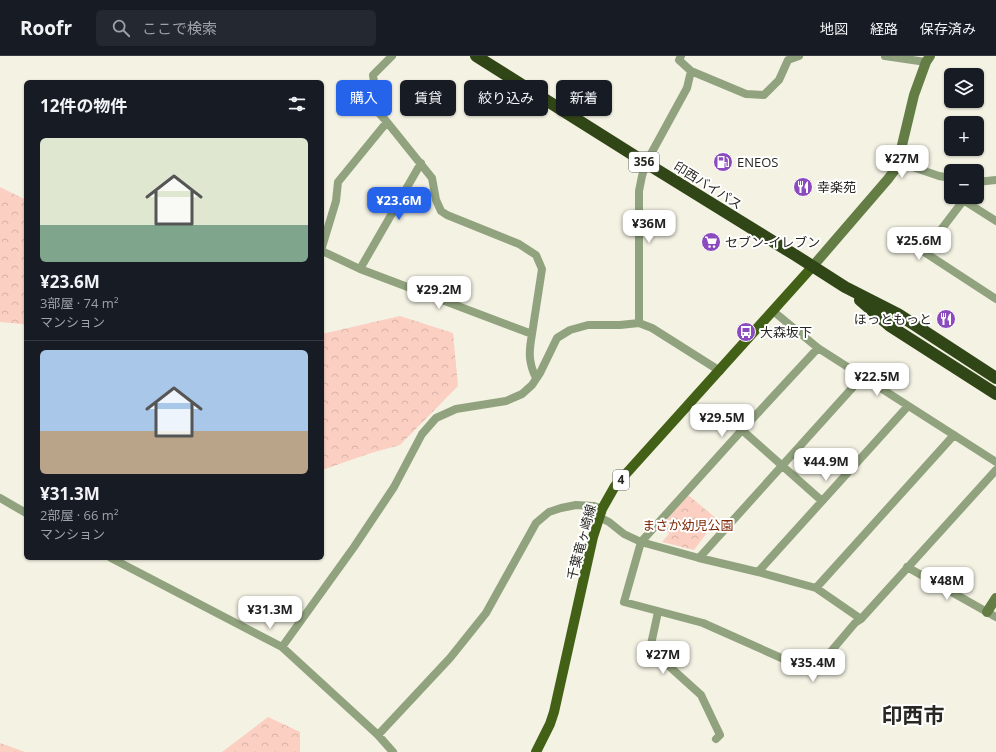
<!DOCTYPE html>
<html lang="ja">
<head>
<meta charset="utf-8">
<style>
  :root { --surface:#171b24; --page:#242831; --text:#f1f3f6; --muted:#9ea1a6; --line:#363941; --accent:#2563eb }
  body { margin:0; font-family:"Open Sans","Noto Sans JP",sans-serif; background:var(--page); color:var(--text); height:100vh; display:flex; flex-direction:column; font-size:15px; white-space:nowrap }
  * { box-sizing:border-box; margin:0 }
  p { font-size:13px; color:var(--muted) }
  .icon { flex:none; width:22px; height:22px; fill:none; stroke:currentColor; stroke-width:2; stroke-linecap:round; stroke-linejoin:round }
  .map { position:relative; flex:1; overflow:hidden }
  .details { position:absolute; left:24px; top:24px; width:300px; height:480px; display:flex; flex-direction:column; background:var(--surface); border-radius:6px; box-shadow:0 1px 3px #0004 }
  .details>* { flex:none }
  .hud { position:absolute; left:336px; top:24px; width:380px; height:36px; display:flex; gap:8px }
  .controls { position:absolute; left:944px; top:12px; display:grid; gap:8px }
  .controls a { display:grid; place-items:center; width:40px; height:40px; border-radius:6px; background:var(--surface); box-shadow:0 1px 3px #0004; font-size:20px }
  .price { position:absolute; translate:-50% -34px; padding:0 9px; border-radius:8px; background:#fff; color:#222; font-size:13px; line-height:26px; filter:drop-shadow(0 1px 2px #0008) }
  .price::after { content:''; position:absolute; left:50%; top:24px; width:12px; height:9px; margin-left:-6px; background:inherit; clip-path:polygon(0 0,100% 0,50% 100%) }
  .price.current { background:var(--accent); color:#fff }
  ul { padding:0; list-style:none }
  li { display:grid; align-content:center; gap:8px; height:212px; padding:0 16px }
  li+li { border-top:1px solid var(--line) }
  li span { display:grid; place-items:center; height:124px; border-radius:6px; color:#555 }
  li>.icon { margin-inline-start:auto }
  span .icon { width:72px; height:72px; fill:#fffc; stroke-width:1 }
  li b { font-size:17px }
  h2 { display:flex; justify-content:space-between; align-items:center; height:48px; padding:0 16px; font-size:17px }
  .chip { padding:0 14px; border-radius:6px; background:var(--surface); box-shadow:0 1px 3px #0004; font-size:14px; line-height:36px }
  .chip.current { background:var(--accent); color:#fff }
  header { display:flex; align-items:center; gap:24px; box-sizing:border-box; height:56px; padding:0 20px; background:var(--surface); border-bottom:1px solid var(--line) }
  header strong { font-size:19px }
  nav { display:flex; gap:22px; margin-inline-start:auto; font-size:14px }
  .search { width:280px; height:36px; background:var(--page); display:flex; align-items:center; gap:10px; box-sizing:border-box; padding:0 14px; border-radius:6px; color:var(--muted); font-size:15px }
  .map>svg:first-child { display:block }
</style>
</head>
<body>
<header>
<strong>Roofr</strong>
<div class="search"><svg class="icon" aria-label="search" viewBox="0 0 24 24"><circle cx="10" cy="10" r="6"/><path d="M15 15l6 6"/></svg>ここで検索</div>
<nav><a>地図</a><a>経路</a><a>保存済み</a></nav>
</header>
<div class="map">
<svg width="996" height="696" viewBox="0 0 996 696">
  <defs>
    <pattern id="forest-crowns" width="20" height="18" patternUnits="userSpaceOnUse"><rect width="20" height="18" fill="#fbcfc1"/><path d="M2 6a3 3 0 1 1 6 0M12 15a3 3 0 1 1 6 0" fill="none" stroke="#d7b2a6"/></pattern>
  </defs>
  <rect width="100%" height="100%" fill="#f4f2e3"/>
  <!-- forest -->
  <path fill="url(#forest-crowns)" d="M0,131L26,144V269L22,268L0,266Z
    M400,260L453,277L458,330L400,389L371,397L322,414V278Z
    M688,439L717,463L694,494L662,486L669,478L664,467Z
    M268,661L300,676V696H222Z
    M0,687L25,696H0Z"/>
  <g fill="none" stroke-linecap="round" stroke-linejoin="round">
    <!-- street -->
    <path stroke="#91a37e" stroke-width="8" d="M392,0L373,19L378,56L387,66L432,122L436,144L441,155L447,159L519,188L536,199L542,213L532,278
      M885,0L926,6
      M691,15L746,38L764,39L779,24L788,4L799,0
      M898,106L939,120L951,122
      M977,126L996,124
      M966,141L924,196L996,243
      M963,144L996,165
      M322,191L336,145L338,126L387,66
      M322,195L360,213L532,278C529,295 528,306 536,322
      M360,213L421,107
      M773,255L818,292L996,406
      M639,267V135L642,120L646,107L687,32L691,15L679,4L681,0
      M818,292L742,374L641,486L624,546L703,567L815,617L822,606L855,567L861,563L996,414
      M742,374L822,445
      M0,442L26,457
      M599,461L609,466L624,478L641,486L699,502L758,516L816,532L861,563
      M111,502L282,591L378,679L393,696
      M699,502L863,320
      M907,511L996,561
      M758,516L908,350
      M816,532L954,379
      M658,556L650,593L701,639L720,679L716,683
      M282,591L354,491L394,431L422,378L436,362L456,353L506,345L522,338L532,329L540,317L557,282L570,274L588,269H620L639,267L652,272L720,315
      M378,679L450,602L486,557L536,467L549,456L561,452L576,449L594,450L602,453"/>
    <!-- secondary -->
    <path stroke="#637d45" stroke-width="10" d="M813,210L888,123L894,115L898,106L914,39L926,6L930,0
      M987,556L996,542"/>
    <!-- primary -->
    <path stroke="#436116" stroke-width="10" d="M536,696L550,668L554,656L593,481L602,453L615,430L813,210"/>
    <!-- highway -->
    <path stroke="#314617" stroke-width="12" d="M476,0L646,107L795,199L845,231L898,258L996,322
      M860,244L890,270L996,338"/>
  </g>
  <!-- icons -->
  <defs>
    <g id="fuel-disc" transform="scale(1)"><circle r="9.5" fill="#8b4abe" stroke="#fff"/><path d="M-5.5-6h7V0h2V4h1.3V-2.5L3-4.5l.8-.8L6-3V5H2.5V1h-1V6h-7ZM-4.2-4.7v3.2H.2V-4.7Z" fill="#fff"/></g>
    <g id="restaurant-disc" transform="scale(1)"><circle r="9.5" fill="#8b4abe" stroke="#fff"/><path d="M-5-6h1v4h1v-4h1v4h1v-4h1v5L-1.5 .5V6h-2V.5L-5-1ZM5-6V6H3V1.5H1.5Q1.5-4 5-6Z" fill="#fff"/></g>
    <g id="supermarket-disc" transform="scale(1)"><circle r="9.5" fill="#8b4abe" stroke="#fff"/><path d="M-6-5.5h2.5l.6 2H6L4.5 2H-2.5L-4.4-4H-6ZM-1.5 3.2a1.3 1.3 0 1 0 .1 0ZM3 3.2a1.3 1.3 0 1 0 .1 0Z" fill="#fff"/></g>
    <g id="bus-disc" transform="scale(1)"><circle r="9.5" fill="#8b4abe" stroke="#fff"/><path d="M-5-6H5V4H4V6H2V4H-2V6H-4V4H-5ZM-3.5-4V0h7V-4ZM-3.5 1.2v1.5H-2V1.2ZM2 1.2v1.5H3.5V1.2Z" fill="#fff"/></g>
  </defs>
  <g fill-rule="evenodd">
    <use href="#fuel-disc" x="723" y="106"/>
    <use href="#restaurant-disc" x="803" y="131"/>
    <use href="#supermarket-disc" x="711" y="186"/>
    <use href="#restaurant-disc" x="946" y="263"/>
    <use href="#bus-disc" x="746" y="276"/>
  </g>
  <g text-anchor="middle" stroke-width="4" stroke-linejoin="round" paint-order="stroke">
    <!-- shield labels -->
    <g fill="#fff" stroke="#686864" stroke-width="1">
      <rect x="629" y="96" width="30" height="20" rx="3"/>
      <rect x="613" y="414" width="16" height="20" rx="3"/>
    </g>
    <g font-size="12" font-weight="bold" fill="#282722">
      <text x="644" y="110">356</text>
      <text x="621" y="428">4</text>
    </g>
    <!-- poi labels -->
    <g font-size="13" fill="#282722" stroke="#fff" text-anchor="start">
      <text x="737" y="111">ENEOS</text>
      <text x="817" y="136">幸楽苑</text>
      <text x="725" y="191">セブン-イレブン</text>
      <text x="932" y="268" text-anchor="end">ほっともっと</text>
      <text x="760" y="281">大森坂下</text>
    </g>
    <!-- street labels -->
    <g font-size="13" fill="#282722" stroke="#fff">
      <text transform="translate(708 129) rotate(32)" y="5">印西バイパス</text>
      <text transform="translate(581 486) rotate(-75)" y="5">千葉竜ヶ崎線</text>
    </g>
    <!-- park labels -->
    <g font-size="13" fill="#7f2908" stroke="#fff">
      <text x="688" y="474">まさか幼児公園</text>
    </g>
    <!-- town labels -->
    <g font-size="21" font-weight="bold" fill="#282722" stroke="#fff">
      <text x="913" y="667">印西市</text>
    </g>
  </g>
</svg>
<div class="controls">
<a><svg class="icon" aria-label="layers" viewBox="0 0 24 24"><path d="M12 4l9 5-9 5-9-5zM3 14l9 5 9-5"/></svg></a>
<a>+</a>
<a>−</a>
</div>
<b class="price" style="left:902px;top:123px">¥27M</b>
<b class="price current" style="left:399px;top:165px">¥23.6M</b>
<b class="price" style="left:649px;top:188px">¥36M</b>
<b class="price" style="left:919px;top:205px">¥25.6M</b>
<b class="price" style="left:439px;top:254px">¥29.2M</b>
<b class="price" style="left:877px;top:341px">¥22.5M</b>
<b class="price" style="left:722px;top:382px">¥29.5M</b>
<b class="price" style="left:826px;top:426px">¥44.9M</b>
<b class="price" style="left:947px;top:545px">¥48M</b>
<b class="price" style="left:270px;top:574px">¥31.3M</b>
<b class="price" style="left:663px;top:619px">¥27M</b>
<b class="price" style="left:813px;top:627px">¥35.4M</b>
<div class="hud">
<a class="chip current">購入</a>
<a class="chip">賃貸</a>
<a class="chip">絞り込み</a>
<a class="chip">新着</a>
</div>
<section class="details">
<h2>12件の物件<svg class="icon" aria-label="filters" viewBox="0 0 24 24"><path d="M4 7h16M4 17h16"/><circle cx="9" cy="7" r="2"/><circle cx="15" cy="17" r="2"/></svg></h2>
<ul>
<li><span style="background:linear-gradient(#dfe7d0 70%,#7fa58c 0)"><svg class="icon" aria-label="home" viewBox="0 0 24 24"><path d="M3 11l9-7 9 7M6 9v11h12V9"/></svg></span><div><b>¥23.6M</b><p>3部屋 · 74 m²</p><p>マンション</p></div></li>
<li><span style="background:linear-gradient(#a9c7e8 65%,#b9a48a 0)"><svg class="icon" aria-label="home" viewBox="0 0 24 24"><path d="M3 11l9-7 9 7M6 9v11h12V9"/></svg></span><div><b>¥31.3M</b><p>2部屋 · 66 m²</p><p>マンション</p></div></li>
</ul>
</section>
</div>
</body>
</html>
